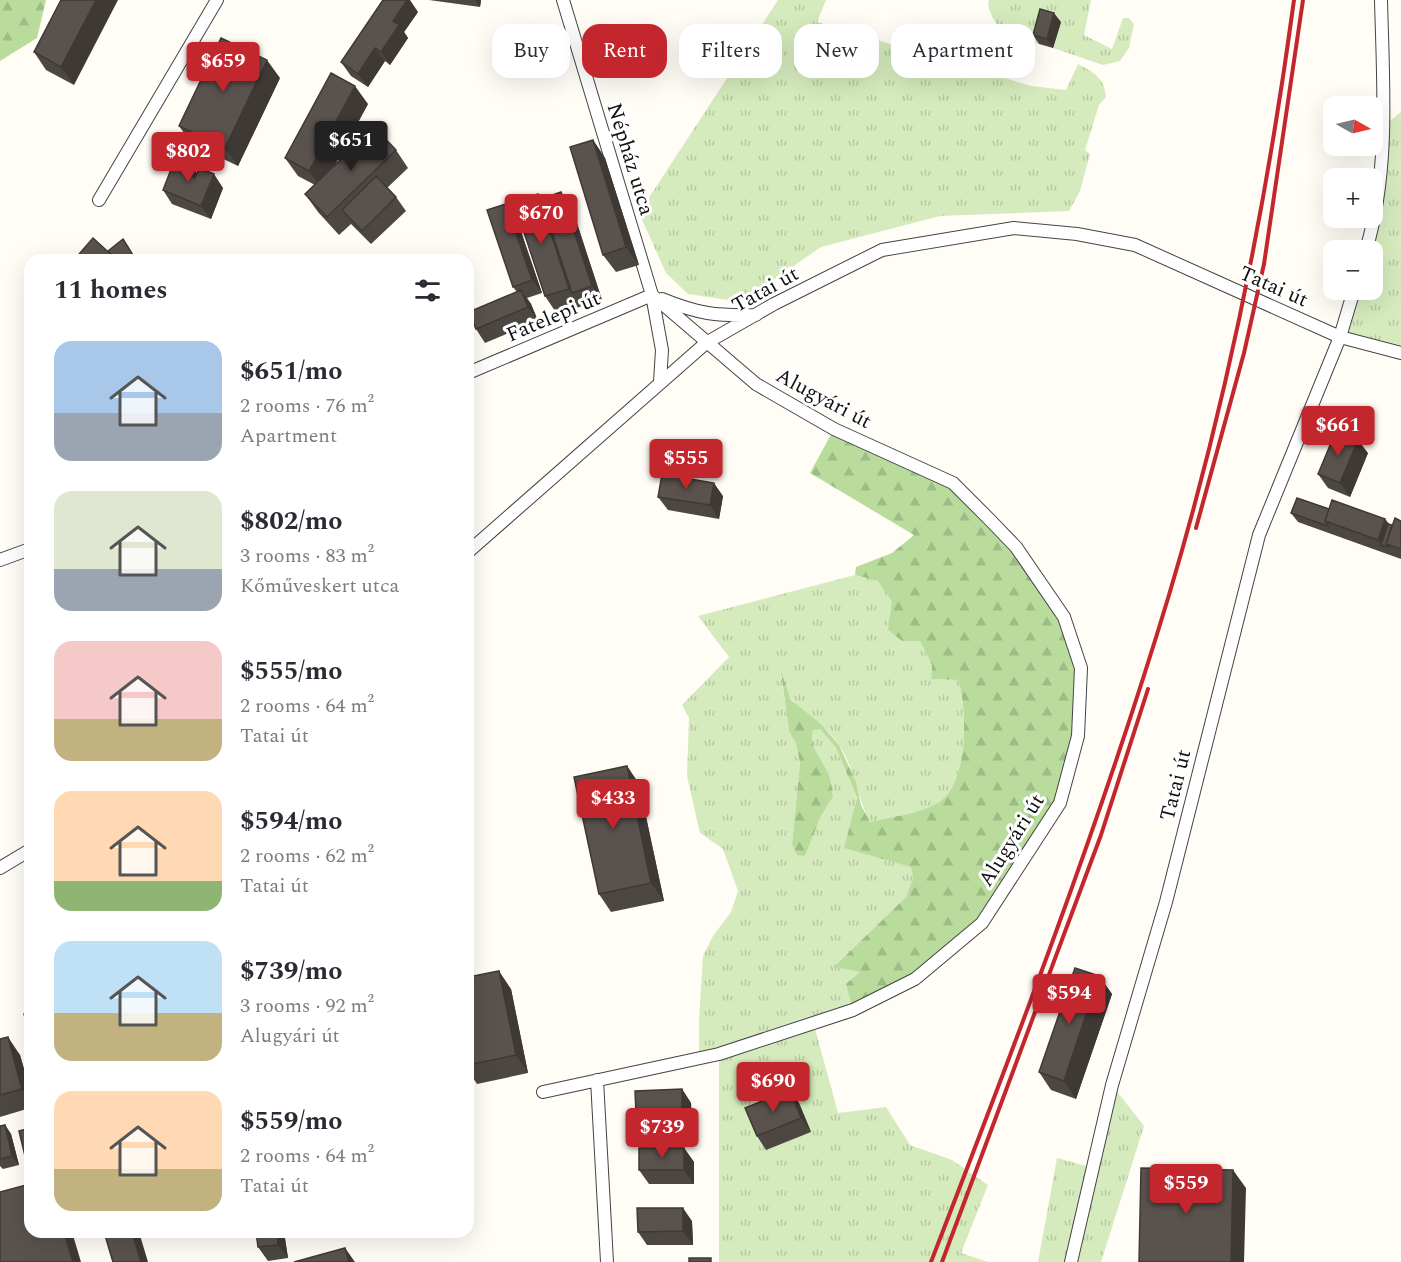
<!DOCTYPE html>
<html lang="en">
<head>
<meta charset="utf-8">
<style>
  :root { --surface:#fff; --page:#f2f2f3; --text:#2b2b33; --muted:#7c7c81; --accent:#c4262e }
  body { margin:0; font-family:Spectral,serif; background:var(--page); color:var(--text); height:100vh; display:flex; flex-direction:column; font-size:22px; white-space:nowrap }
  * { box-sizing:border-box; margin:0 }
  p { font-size:20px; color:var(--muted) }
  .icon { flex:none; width:33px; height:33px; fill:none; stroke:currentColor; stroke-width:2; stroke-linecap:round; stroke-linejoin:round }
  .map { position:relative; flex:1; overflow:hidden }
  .drawer { position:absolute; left:24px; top:254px; width:450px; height:984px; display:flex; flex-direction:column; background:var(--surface); border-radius:18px; box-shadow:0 6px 24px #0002 }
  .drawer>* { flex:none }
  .banner { position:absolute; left:492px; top:24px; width:570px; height:54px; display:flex; gap:12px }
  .needle { width:39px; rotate:98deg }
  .tools { position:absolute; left:1323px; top:96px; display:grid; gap:12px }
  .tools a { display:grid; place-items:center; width:60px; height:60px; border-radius:12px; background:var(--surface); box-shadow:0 6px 24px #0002; font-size:30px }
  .price { position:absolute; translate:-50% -51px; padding:0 14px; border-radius:6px; background:var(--accent); color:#fff; font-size:20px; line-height:39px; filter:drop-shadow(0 2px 3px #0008) }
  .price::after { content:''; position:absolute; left:50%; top:36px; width:18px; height:14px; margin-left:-9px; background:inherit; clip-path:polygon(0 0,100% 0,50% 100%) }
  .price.selected { background:#222; color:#fff }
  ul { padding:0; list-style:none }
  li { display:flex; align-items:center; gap:18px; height:150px; padding:0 30px }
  li span { display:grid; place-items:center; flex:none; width:168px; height:120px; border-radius:18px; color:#555 }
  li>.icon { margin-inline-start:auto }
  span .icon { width:72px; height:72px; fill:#fffc; stroke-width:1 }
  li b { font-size:26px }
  h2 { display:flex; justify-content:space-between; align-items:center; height:72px; padding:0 30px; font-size:26px }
  .tag { padding:0 21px; border-radius:18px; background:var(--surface); box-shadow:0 6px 24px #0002; font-size:21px; line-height:54px }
  .tag.selected { background:var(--accent); color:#fff }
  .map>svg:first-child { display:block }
</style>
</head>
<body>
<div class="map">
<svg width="1401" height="1262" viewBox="0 0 1401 1262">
  <defs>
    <pattern id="grass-tufts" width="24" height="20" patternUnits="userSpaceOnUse" patternTransform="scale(1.5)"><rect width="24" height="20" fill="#d5ebbd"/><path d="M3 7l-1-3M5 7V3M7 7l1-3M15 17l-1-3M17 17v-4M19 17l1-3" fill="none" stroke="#b6c8a1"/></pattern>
    <pattern id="forest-firs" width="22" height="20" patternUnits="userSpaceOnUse" patternTransform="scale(1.5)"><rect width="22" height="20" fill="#b9dc9c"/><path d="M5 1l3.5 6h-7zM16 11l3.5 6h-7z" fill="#9ebc85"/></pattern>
  </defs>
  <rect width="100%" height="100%" fill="#fffdf5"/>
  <!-- grass -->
  <path fill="url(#grass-tufts)" d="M778,0H826L817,22L1031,86L1066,90L1078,64C1095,73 1104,78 1106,97L1099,105L1085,150L1090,154L1080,191L1069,211L940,216L821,247L741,302L688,294L666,273L639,213Z
    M989,0H1091L1084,35L1112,49L1123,18H1129L1134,24L1129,48L1120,61L1103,65L1053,48L1060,23L1047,19L1039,44C1018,39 1000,36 991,14C989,8 987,6 989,0Z
    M1401,112V351L1340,337L1354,290H1372V250H1366L1383,126Z
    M855,575L878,581L892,602L903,641H920L932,665L931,679L958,680C968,709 969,788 937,804C915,815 893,816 870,822C857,798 855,769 839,745C827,726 806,716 792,700C787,694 785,682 781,675L789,731L796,744L800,763L792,844L805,856L821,816L833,797C832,790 832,784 830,778C825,761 808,749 813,729H820L836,748L857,799L845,848L911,866L913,878L906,897L835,967L861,972L853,1010L814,1025L838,1113L886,1107L910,1145L952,1160L988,1185L961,1253L988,1262H719V1055L699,1058V1021L703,956L713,936L731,912L738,891L723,849L700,833L687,776L689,718L682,705L729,657L698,616Z
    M1112,1085L1144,1126L1101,1262H1038L1057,1158L1086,1166Z"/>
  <!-- forest -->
  <path fill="url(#forest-firs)" d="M0,0H46L37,38L0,61Z
    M834,429L953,483L987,517L1064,617L1081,668L1078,736L1060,803L982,923L915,979L853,1010L846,984L860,972L834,967L906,897L913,878L911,867L844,848L857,798L836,748L820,729L813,730C808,749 825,761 830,778C832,784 832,791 833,797L821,816L805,856L797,855L792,844L800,763L796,744L789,731L781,672L791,700L821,724L839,745L856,782L861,805L870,822C893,816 915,815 936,804C969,788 968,709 958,680L931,679L932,665L920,641H902L888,630L892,602L878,581L855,575L856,567L892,553L914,535L810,473Z"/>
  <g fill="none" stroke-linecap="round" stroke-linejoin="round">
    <!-- minor casing -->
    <g stroke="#444" stroke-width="14">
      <path id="minor" d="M563,0L652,295L662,350L660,382
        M99,200L217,0
        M1366,250C1390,170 1383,83 1381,0
        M662,299C699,314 715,316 756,315
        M468,373L652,295
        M468,552L706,343L774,304L882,250L1014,228L1077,234L1135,245L1340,337L1401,353
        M0,560L30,549
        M0,868L30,850
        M597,1080L607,1262
        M543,1092L719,1054L853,1010L915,979L982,923L1060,803L1078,736L1081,668L1064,617L1016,547L990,520L953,483L834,429L756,384L652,295
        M1071,1262L1112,1085L1166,902L1259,535L1340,337L1354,290"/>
    </g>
    <!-- minor -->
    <use href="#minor" stroke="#fff" stroke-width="12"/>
    <!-- rail -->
    <path stroke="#c4262e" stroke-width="4" d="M1196,528L1244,353L1264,264L1303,0
      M931,1262C1016,1042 1101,821 1169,595C1227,401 1267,201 1294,0
      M942,1262L1101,835L1148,689"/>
  </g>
  <!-- wall -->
  <path fill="#4d4742" d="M61,0L74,85L46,70L34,52Z
    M429,0H481L480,7Z
    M418,12L404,32L408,38L390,65L385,61L368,87L351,76L341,62Z
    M1061,22L1053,48L1039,44L1033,35Z
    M280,78L238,166L192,144L179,126Z
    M368,104L334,166L396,150L408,168L387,188L396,197L406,211L371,244L351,224L339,235L318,212L305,194L315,185L298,176L285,158Z
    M593,140L605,158L639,265L616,272L603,255Z
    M192,166L197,174L223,188L211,219L172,204L163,190Z
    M538,194L541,199L571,205L602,300L557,314L545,296Z
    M516,217L542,293L527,298L531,304L538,321L485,343L476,329L517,292L513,287Z
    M1368,453L1350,497L1328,488L1318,474Z
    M723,496L719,519L668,510L658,497Z
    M1329,509L1385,519L1389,524L1392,525L1401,521V559L1298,522L1291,513Z
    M627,766L639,784L664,901L611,912L599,894Z
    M1099,976L1112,994L1076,1099L1051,1090L1039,1072Z
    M468,977L511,989L528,1073L477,1084L468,1070Z
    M0,1039L20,1055L30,1090V1108L0,1117Z
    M682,1089L691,1103L692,1125L645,1126L636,1113Z
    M790,1090L799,1103L811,1132L766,1150L757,1136Z
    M5,1125L11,1134L19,1165L3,1169L0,1166V1126Z
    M30,1128V1166L26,1160Z
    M684,1148L694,1162V1184H649L639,1170Z
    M692,1221L693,1245H647L638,1232Z
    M256,1232H284L288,1258L268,1261L258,1247Z"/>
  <!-- shaded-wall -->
  <path fill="#3f3936" d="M96,0H118L74,85L61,67Z
    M407,0H410L418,12L404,32L408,38L390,65L381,52L393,21Z
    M475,0H481L480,7Z
    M1054,13L1061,22L1053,48L1047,39Z
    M375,48L385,61L368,87L358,74Z
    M267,60L280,78L238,166L225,148Z
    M355,86L368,104L322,189L309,171Z
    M593,140L605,158L639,265L626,247Z
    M192,166L201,180L188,175Z
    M214,174L223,188L211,219L201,206Z
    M561,192L571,205L602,300L592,286Z
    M538,194L550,212L572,293L569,289Z
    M506,204L516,217L542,293L532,280Z
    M521,290L531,304L538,321L528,307Z
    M1358,440L1368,453L1350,497L1340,483Z
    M714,483L723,496L719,519L710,505Z
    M1385,519L1395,532L1381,545L1378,540Z
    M627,766L639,784L664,901L651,883Z
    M499,971L511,989L528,1073L516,1055Z
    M1099,976L1112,994L1076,1099L1064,1081Z
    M8,1037L20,1055L30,1090V1100L22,1089Z
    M682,1089L691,1103L692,1125L682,1112Z
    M790,1090L799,1103L811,1132L801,1118Z
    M5,1125L11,1134L19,1165L12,1156Z
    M684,1148L694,1162V1184L684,1170Z
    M1233,1170L1246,1188L1244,1262H1231Z
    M683,1208L692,1221L693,1245L683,1231Z
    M64,1232H72L81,1262H73Z
    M132,1232H139L148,1262H141Z
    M277,1232H284L288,1258L278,1245Z
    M345,1248L355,1262H349Z"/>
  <!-- building -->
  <path fill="#5a524d" stroke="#3f3936" stroke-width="1.5" d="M61,0H96L61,67L34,52Z
    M383,0H407L393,21L399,25L381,52L375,48L358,74L341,62Z
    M1040,9L1054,13L1047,39L1033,35Z
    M221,38L267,60L225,148L179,126Z
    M331,73L355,86L309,171L285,158Z
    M374,127L396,150L327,217L305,194Z
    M593,140L626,247L603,255L570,147Z
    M175,159L192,166L188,175L195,178L199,168L214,174L201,206L163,190Z
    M376,176L396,197L362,231L342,210Z
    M561,192L592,286L572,293L541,199Z
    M538,194L569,289L545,296L514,202Z
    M506,204L532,280L513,287L487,210Z
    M93,238L117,260H74Z
    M123,239L136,260H117L108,251Z
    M521,290L528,307L476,329L469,312Z
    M1336,431L1358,440L1340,483L1318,474Z
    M662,474L714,483L710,505L658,497Z
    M1297,498L1329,509L1325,521L1328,526L1291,513Z
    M1332,500L1385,519L1378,540L1325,521Z
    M1395,518L1401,521V549L1386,544Z
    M1388,524L1392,525L1386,544L1388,547L1381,545Z
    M627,766L651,883L599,894L574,777Z
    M1075,968L1099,976L1064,1081L1039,1072Z
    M499,971L516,1055L468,1065V977Z
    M30,1012V1034L24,1014Z
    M8,1037L22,1089L0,1095V1039Z
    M682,1089V1112L636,1113L635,1091Z
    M790,1090L801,1118L757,1136L745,1108Z
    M5,1125L12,1156L0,1159V1126Z
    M30,1128V1159L26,1160L19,1131Z
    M639,1148H684V1170H639Z
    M1141,1168L1233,1170L1231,1262H1139Z
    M30,1184V1232H64L73,1262H0V1192Z
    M637,1208H683V1231L638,1232Z
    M104,1232H132L141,1262H113Z
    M256,1232H277L278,1245L258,1247Z
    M345,1248L349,1262H294Z
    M689,1258H711V1262H689Z"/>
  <g text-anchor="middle" stroke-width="6" stroke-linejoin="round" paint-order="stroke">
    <!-- street labels -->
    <g font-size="21" fill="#111" stroke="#fff">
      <text transform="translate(631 159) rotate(73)" y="7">Népház utca</text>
      <text transform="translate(1274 286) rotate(24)" y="7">Tatai út</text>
      <text transform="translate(765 289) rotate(-29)" y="7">Tatai út</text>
      <text transform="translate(553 316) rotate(-23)" y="7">Fatelepi út</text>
      <text transform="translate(824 398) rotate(28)" y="7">Alugyári út</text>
      <text transform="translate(1175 785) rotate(-76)" y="7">Tatai út</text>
      <text transform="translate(1011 840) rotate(-58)" y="7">Alugyári út</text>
    </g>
  </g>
</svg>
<div class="tools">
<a><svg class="needle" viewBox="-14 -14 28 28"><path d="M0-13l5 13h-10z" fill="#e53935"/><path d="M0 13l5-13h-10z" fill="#7c7c81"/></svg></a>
<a>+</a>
<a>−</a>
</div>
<b class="price" style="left:223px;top:93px">$659</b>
<b class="price selected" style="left:351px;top:172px">$651</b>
<b class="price" style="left:188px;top:183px">$802</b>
<b class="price" style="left:541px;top:245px">$670</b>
<b class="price" style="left:1338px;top:457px">$661</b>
<b class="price" style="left:686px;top:490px">$555</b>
<b class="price" style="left:613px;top:830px">$433</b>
<b class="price" style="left:1069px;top:1025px">$594</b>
<b class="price" style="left:773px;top:1113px">$690</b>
<b class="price" style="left:662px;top:1159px">$739</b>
<b class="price" style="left:1186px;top:1215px">$559</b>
<div class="banner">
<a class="tag">Buy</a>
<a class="tag selected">Rent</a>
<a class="tag">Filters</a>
<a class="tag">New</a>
<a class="tag">Apartment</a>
</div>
<section class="drawer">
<h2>11 homes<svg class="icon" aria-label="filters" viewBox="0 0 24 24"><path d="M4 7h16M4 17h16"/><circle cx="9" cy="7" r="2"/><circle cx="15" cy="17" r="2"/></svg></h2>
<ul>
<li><span style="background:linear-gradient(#a9c7e8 60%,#9aa5b1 0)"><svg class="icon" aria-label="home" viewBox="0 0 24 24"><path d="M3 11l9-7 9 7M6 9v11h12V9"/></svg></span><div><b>$651/mo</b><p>2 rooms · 76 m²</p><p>Apartment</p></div></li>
<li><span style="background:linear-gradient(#dfe7d0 65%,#9aa5b1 0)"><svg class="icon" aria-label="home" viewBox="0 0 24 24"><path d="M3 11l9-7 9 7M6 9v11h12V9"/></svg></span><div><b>$802/mo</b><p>3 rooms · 83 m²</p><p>Kőműveskert utca</p></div></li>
<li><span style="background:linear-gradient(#f6c9c9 65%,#c2b280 0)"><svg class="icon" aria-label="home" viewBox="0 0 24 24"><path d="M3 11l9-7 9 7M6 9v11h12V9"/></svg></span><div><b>$555/mo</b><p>2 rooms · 64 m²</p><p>Tatai út</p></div></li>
<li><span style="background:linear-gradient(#ffd9b3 75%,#8fb573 0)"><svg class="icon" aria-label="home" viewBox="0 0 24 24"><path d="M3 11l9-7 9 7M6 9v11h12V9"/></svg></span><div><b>$594/mo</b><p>2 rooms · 62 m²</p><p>Tatai út</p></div></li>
<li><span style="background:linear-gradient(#bfe0f5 60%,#c2b280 0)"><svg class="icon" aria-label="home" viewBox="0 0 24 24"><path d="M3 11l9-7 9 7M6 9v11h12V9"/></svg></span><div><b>$739/mo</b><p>3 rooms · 92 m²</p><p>Alugyári út</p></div></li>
<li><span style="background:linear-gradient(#ffd9b3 65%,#c2b280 0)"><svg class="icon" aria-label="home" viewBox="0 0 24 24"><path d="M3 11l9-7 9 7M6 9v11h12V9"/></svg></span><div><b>$559/mo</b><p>2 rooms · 64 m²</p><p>Tatai út</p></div></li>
</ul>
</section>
</div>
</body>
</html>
